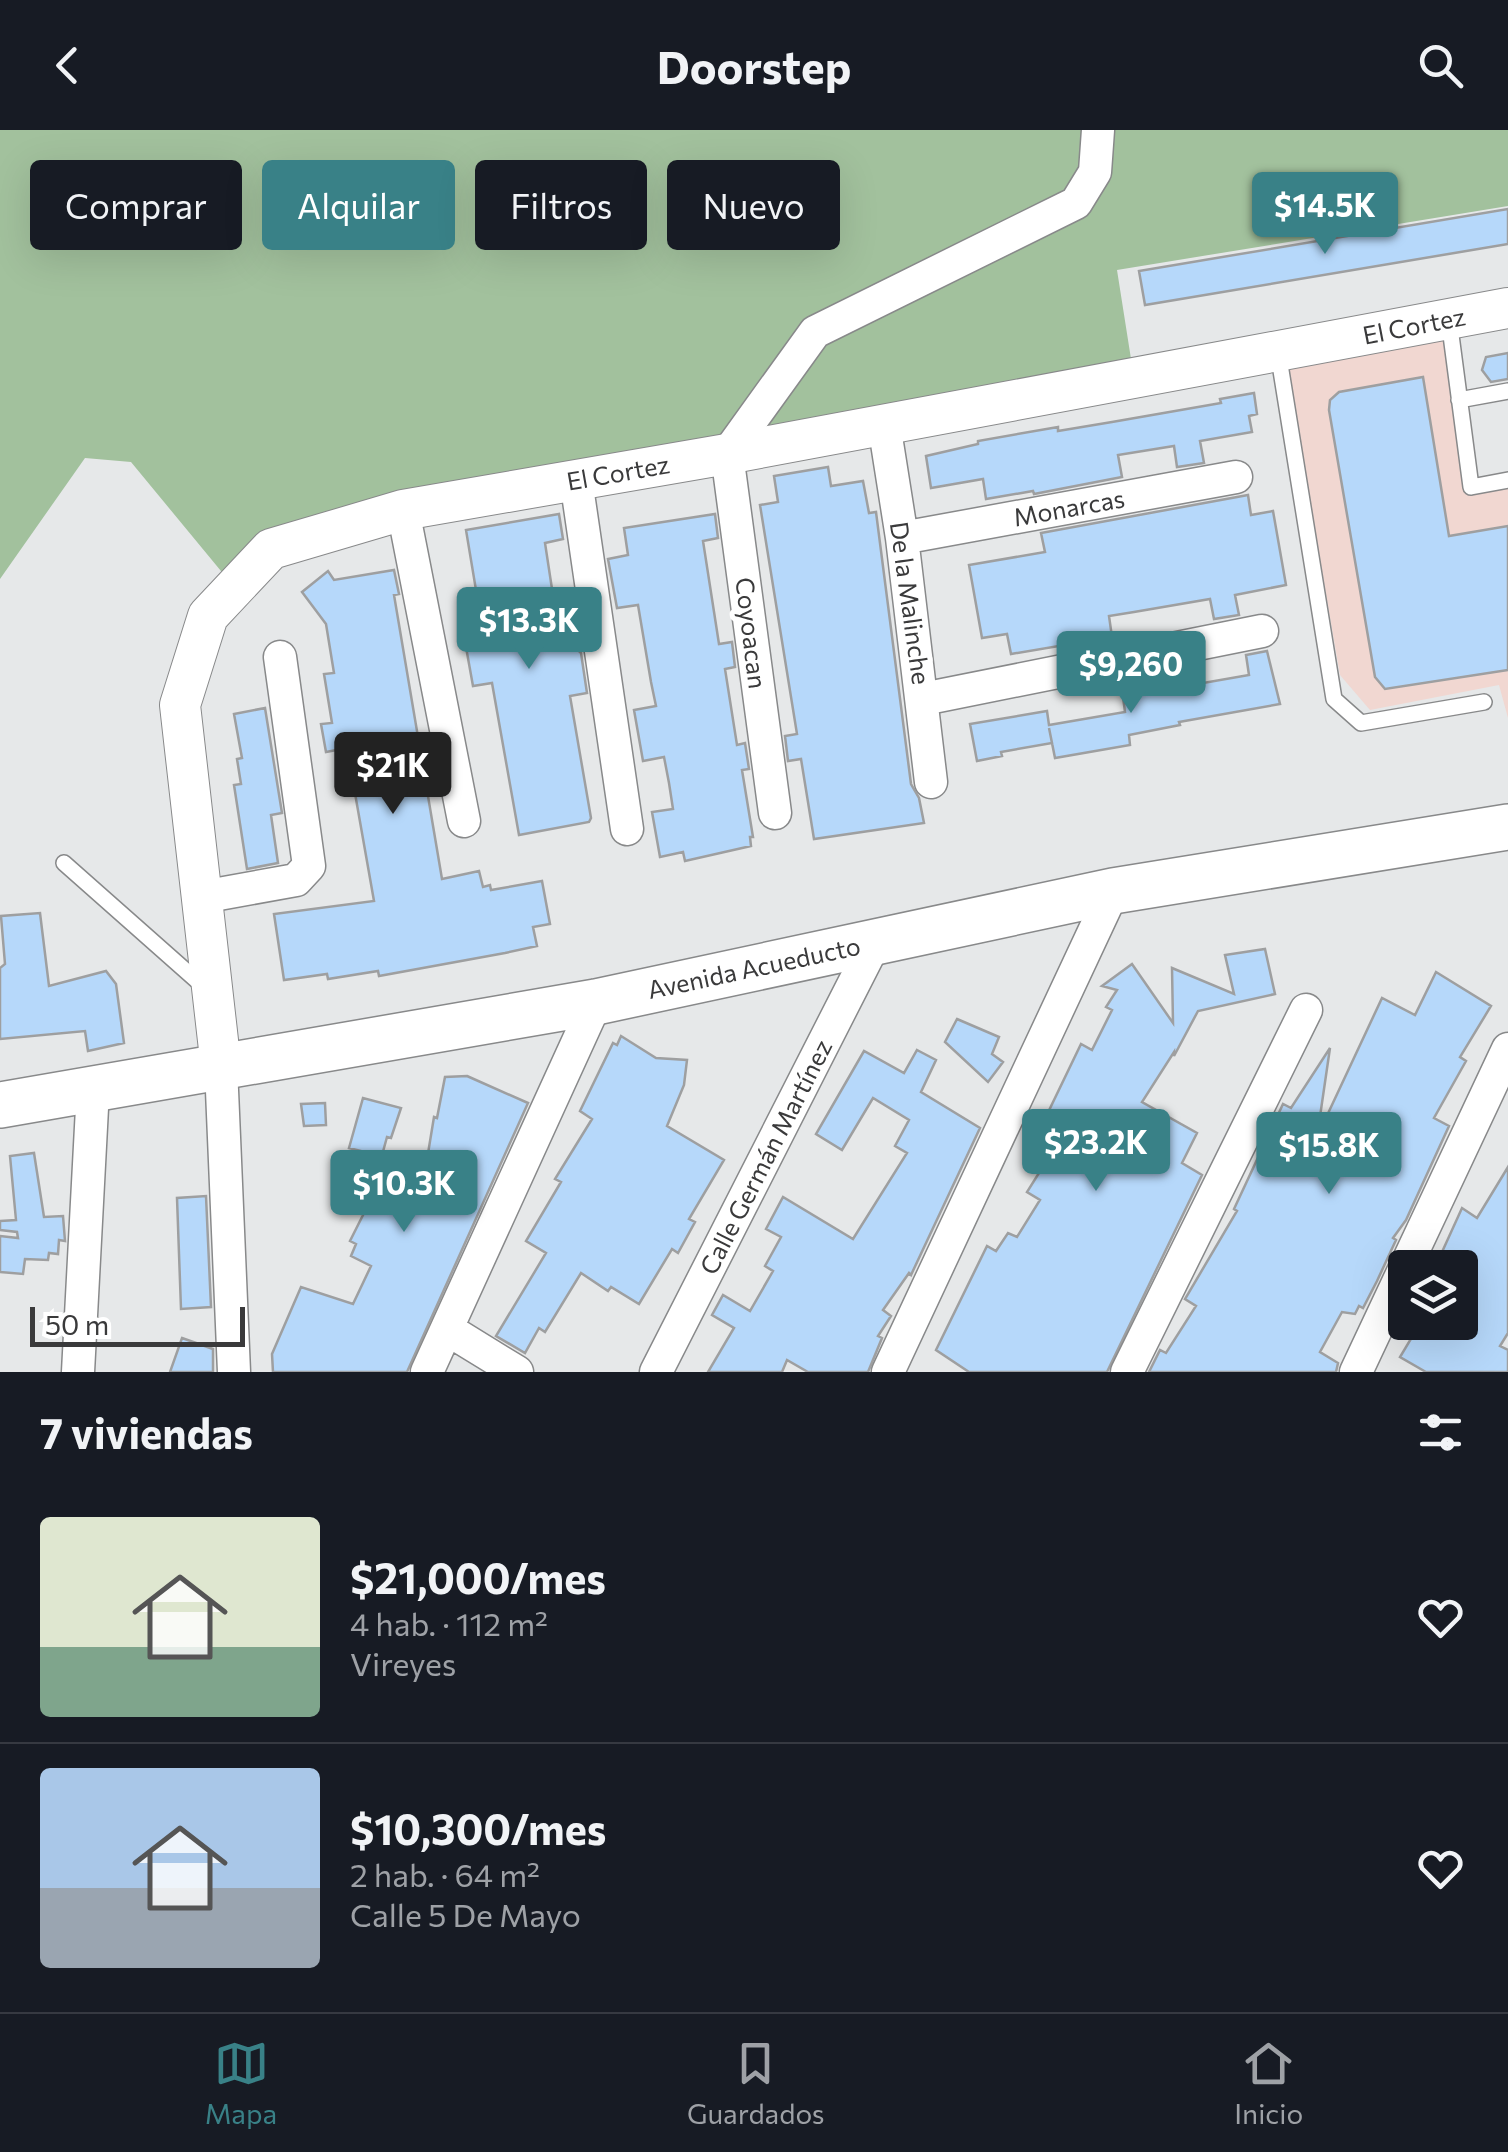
<!DOCTYPE html>
<html lang="es">
<head>
<meta charset="utf-8">
<style>
  :root { --surface:#171b24; --page:#20242c; --text:#f1f3f6; --muted:#9ea1a6; --line:#363941; --accent:#398187 }
  body { margin:0; font-family:Commissioner,sans-serif; background:var(--page); color:var(--text); height:100vh; display:flex; flex-direction:column; font-size:38px; white-space:nowrap }
  * { box-sizing:border-box; margin:0 }
  p { font-size:32px; color:var(--muted) }
  .icon { flex:none; width:55px; height:55px; fill:none; stroke:currentColor; stroke-width:2; stroke-linecap:round; stroke-linejoin:round }
  .map { position:relative; height:1242px; overflow:hidden }
  .drawer { display:flex; flex-direction:column; background:var(--surface); flex:1 }
  .drawer>* { flex:none }
  .top-card { position:absolute; left:30px; top:30px; width:1000px; height:90px; display:flex; gap:20px }
  .fabs { position:absolute; left:1388px; top:1120px; display:grid; gap:20px }
  .fabs a { display:grid; place-items:center; width:90px; height:90px; border-radius:10px; background:var(--surface); box-shadow:0 10px 40px #0002; font-size:50px }
  .scale { position:absolute; left:30px; bottom:25px; width:215px; box-sizing:border-box; padding-left:10px; border:5px solid #3a3a3b; border-top:0; font-size:28px; line-height:35px; white-space:nowrap; color:#3a3a3b; -webkit-text-stroke:8px #fff; paint-order:stroke }
  .price { position:absolute; translate:-50% -85px; padding:0 22px; border-radius:10px; background:var(--accent); color:#fff; font-size:32px; line-height:65px; filter:drop-shadow(0 2px 5px #0008) }
  .price::after { content:''; position:absolute; left:50%; top:60px; width:30px; height:22px; margin-left:-15px; background:inherit; clip-path:polygon(0 0,100% 0,50% 100%) }
  .price.selected { background:#222; color:#fff }
  ul { padding:0; list-style:none }
  li { display:flex; align-items:center; gap:30px; height:250px; padding:0 40px }
  li+li { border-top:2px solid var(--line) }
  li span { display:grid; place-items:center; flex:none; width:280px; height:200px; border-radius:10px; color:#555 }
  li>.icon { margin-inline-start:auto }
  span .icon { width:120px; height:120px; fill:#fffc; stroke-width:1 }
  li b { font-size:42px }
  h2 { display:flex; justify-content:space-between; align-items:center; height:120px; padding:0 40px; font-size:42px }
  .pill { padding:0 35px; border-radius:10px; background:var(--surface); box-shadow:0 10px 40px #0002; font-size:35px; line-height:90px }
  .pill.selected { background:var(--accent); color:#fff }
  header { display:flex; justify-content:space-between; align-items:center; height:130px; padding:0 40px; background:var(--surface); font-size:45px; font-weight:700 }
  .menu { display:flex; justify-content:space-around; align-items:center; height:140px; border-top:2px solid var(--line); background:var(--surface); font-size:28px; color:var(--muted) }
  .menu a { display:grid; justify-items:center; gap:5px }
  .menu .selected { color:var(--accent) }
  .map>svg:first-child { display:block }
</style>
</head>
<body>
<header><svg class="icon" aria-label="back" viewBox="0 0 24 24"><path d="M15 5l-7 7 7 7"/></svg>Doorstep<svg class="icon" aria-label="search" viewBox="0 0 24 24"><circle cx="10" cy="10" r="6"/><path d="M15 15l6 6"/></svg></header>
<div class="map">
<svg width="1508" height="1242" viewBox="0 0 1508 1242">
  <rect width="100%" height="100%" fill="#e6e8e9"/>
  <!-- commercial -->
  <path fill="#f1d7d1" d="M1444,204L1467,364L1508,357V588L1499,555L1370,580L1340,545L1286,234Z"/>
  <!-- green -->
  <path fill="#a2c19d" d="M0,0H1508V76L1117,140L1134,248L403,380L235,458L131,332L85,328L0,449Z"/>
  <!-- building -->
  <path fill="#b6d8fa" stroke="#9e9fa0" stroke-width="2.5" d="M1508,79V114L1145,175L1139,141Z
    M1508,223V249L1491,252L1482,240L1486,227Z
    M1423,247L1449,406L1508,396V540L1385,559L1375,547L1329,280L1330,270L1339,262Z
    M1254,263L1257,284L1249,286L1252,302L1200,311L1204,333L1177,337L1174,316L1118,325L1122,347L1034,364L1033,361L986,369L983,349L931,358L926,326L978,314V311L1058,297V301L1112,292L1221,273L1220,269Z
    M828,337L831,356L863,351L869,383L876,382L911,654L919,668L924,693L814,709L801,629L788,631L785,606L797,604L760,375L778,372L774,346Z
    M1248,365L1251,385L1273,381L1286,455L1235,465L1239,485L1214,489L1210,469L1134,482L1109,486L1112,507L1011,524L1007,504L982,508L969,435L1045,422L1041,403Z
    M559,384L563,409L545,413L561,518L577,519L581,523L587,563L570,566L591,688L589,692L519,705L492,553L473,556L464,506L483,502L466,400Z
    M715,384L718,408L703,411L719,514L732,512L735,537L725,539L737,615L745,613L749,639L742,640L753,707H750L751,716L685,731L683,722L660,727L652,682L673,679L669,653L664,627L643,631L634,580L656,576L651,552L638,475L617,478L608,429L628,425L624,398Z
    M394,440L399,464L394,465L442,749L479,741L483,757L490,755L491,760L542,751L550,794L533,797L537,816L505,823L379,846L378,841L328,849L327,844L284,850L274,784L374,771L347,618L326,622L321,594L332,593L324,544L334,543L326,494L302,462L328,441L334,450Z
    M1267,521L1280,574L1179,592L1180,595L1129,605L1130,615L1055,628L1049,598L1052,613L1001,622L1002,626L977,631L970,594L1047,581L1049,595L1125,582L1123,567L1249,545L1246,525Z
    M265,578L282,683L271,685L278,733L247,739L234,655L241,654L237,629L242,628L234,584Z
    M40,783L49,856L106,841L116,854L124,913L88,921L85,901L0,909V838L5,834L1,786Z
    M1265,819L1275,864L1198,881L1174,926V922L1142,972L1197,1003L1182,1033L1202,1045L1107,1242H969L936,1220L987,1116L996,1121L1008,1103L1017,1107L1040,1070L1027,1062L1044,1035L1029,1022L1081,914L1092,920L1112,880L1106,877L1117,860L1102,856L1132,834L1173,893L1172,838L1234,864L1225,825Z
    M1436,842L1491,876L1460,927L1466,931L1434,988L1449,996L1406,1090L1393,1108L1396,1110L1377,1151L1363,1178L1359,1176L1355,1184L1342,1182L1320,1222L1338,1233L1336,1242H1149L1160,1220L1166,1223L1196,1176L1185,1169L1237,1081L1234,1079L1283,974L1291,978L1330,918L1317,1007L1382,868L1415,885Z
    M957,889L999,907L992,924L1003,932L988,952L945,912Z
    M621,906L656,928L687,930L684,955L667,996L724,1030L689,1089L695,1092L678,1123L672,1119L639,1174L611,1157L608,1161L581,1143L545,1202L539,1198L525,1223L496,1206L546,1123L526,1111L561,1052L555,1049L592,989L580,981L613,913L617,915Z
    M917,920L936,930L921,962L980,998L911,1145L909,1143L883,1180L891,1186L878,1206L882,1208L868,1242H808L787,1230L782,1242H708L734,1198L712,1185L723,1165L750,1181L773,1141L765,1136L781,1107L766,1099L783,1067L853,1109L907,1023L895,1016L909,990L873,968L842,1020L816,1004L864,921L904,943Z
    M467,946L528,973L407,1242H273L272,1224L301,1157L353,1174L371,1136L351,1126L356,1114L350,1111L363,1085L339,1073L365,1022L349,1018L363,968L401,978L391,1008L387,1007L375,1051L421,1066L434,987L437,988L445,947Z
    M325,973L326,995L304,996L301,974Z
    M34,1023L44,1087L63,1086L65,1111L59,1110L58,1124L49,1123L48,1130L25,1129L23,1144L0,1142V1106L18,1108L17,1102L0,1100V1091L16,1090L10,1026Z
    M1508,1037V1203L1500,1216L1508,1220V1242H1426L1400,1227L1421,1192H1460V1138H1441L1437,1133L1462,1078L1477,1088Z
    M206,1066L211,1177L181,1179L177,1068Z
    M182,1208L213,1219V1242H170Z"/>
  <g fill="none" stroke-linecap="round" stroke-linejoin="round">
    <!-- service casing -->
    <g stroke="#88898a" stroke-width="18">
      <path id="service" d="M1449,190L1471,357L1508,350
        M1278,222L1334,569L1361,593L1484,572
        M1459,270L1508,261
        M64,733L203,856"/>
    </g>
    <!-- minor casing -->
    <g stroke="#88898a" stroke-width="35">
      <path id="minor" d="M884,294L902,408L931,652
        M576,350L627,699
        M403,380L464,691
        M902,408L1236,347
        M923,569L1262,501
        M775,683L727,324L815,202L1076,73L1095,42L1098,0
        M202,767L296,750L309,736L280,527
        M221,937L234,1242
        M447,1199L517,1242
        M78,1242L93,959
        M427,1242L596,872
        M656,1242L875,812
        M888,1242L1113,761
        M1127,1242L1306,880
        M1356,1242L1508,919"/>
    </g>
    <!-- tertiary casing -->
    <g stroke="#88898a" stroke-width="42">
      <path id="tertiary" d="M221,937L180,575L208,486L271,419L403,380L727,324L1508,178"/>
    </g>
    <!-- secondary casing -->
    <g stroke="#88898a" stroke-width="48">
      <path id="secondary" d="M0,975L596,872L1113,761L1508,697"/>
    </g>
    <!-- service -->
    <use href="#service" stroke="#fff" stroke-width="15"/>
    <!-- minor -->
    <use href="#minor" stroke="#fff" stroke-width="32"/>
    <!-- tertiary -->
    <use href="#tertiary" stroke="#fff" stroke-width="40"/>
    <!-- secondary -->
    <use href="#secondary" stroke="#fff" stroke-width="45"/>
  </g>
  <g text-anchor="middle" stroke-width="10" stroke-linejoin="round" paint-order="stroke">
    <!-- street labels -->
    <g font-size="25" fill="#3a3a3b" stroke="#fff">
      <text transform="translate(1414 196) rotate(-11)" y="9">El Cortez</text>
      <text transform="translate(618 343) rotate(-10)" y="9">El Cortez</text>
      <text transform="translate(1069 378) rotate(-10)" y="9">Monarcas</text>
      <text transform="translate(910 473) rotate(82)" y="9">De la Malinche</text>
      <text transform="translate(751 503) rotate(83)" y="9">Coyoacan</text>
      <text transform="translate(754 838) rotate(-12)" y="9">Avenida Acueducto</text>
      <text transform="translate(766 1027) rotate(-63)" y="9">Calle Germán Martínez</text>
    </g>
  </g>
</svg>
<div class="fabs">
<a><svg class="icon" aria-label="layers" viewBox="0 0 24 24"><path d="M12 4l9 5-9 5-9-5zM3 14l9 5 9-5"/></svg></a>
</div>
<div class="scale">50 m</div>
<b class="price" style="left:1325px;top:127px">$14.5K</b>
<b class="price" style="left:529px;top:542px">$13.3K</b>
<b class="price" style="left:1131px;top:586px">$9,260</b>
<b class="price selected" style="left:393px;top:687px">$21K</b>
<b class="price" style="left:1096px;top:1064px">$23.2K</b>
<b class="price" style="left:1329px;top:1067px">$15.8K</b>
<b class="price" style="left:404px;top:1105px">$10.3K</b>
<div class="top-card">
<a class="pill">Comprar</a>
<a class="pill selected">Alquilar</a>
<a class="pill">Filtros</a>
<a class="pill">Nuevo</a>
</div>
</div>
<section class="drawer">
<h2>7 viviendas<svg class="icon" aria-label="filters" viewBox="0 0 24 24"><path d="M4 7h16M4 17h16"/><circle cx="9" cy="7" r="2"/><circle cx="15" cy="17" r="2"/></svg></h2>
<ul>
<li><span style="background:linear-gradient(#dfe7d0 65%,#7fa58c 0)"><svg class="icon" aria-label="home" viewBox="0 0 24 24"><path d="M3 11l9-7 9 7M6 9v11h12V9"/></svg></span><div><b>$21,000/mes</b><p>4 hab. · 112 m²</p><p>Vireyes</p></div><svg class="icon" aria-label="heart" viewBox="0 0 24 24"><path d="M12 20l-8-8c-3-5 5-10 8-4 3-6 11-1 8 4z"/></svg></li>
<li><span style="background:linear-gradient(#a9c7e8 60%,#9aa5b1 0)"><svg class="icon" aria-label="home" viewBox="0 0 24 24"><path d="M3 11l9-7 9 7M6 9v11h12V9"/></svg></span><div><b>$10,300/mes</b><p>2 hab. · 64 m²</p><p>Calle 5 De Mayo</p></div><svg class="icon" aria-label="heart" viewBox="0 0 24 24"><path d="M12 20l-8-8c-3-5 5-10 8-4 3-6 11-1 8 4z"/></svg></li>
</ul>
</section>
<nav class="menu">
<a class="selected"><svg class="icon" aria-label="map" viewBox="0 0 24 24"><path d="M3 6l6-2 6 2 6-2v14l-6 2-6-2-6 2zM9 4v14M15 6v14"/></svg>Mapa</a>
<a><svg class="icon" aria-label="saved" viewBox="0 0 24 24"><path d="M7 4h10v16l-5-4-5 4z"/></svg>Guardados</a>
<a><svg class="icon" aria-label="home" viewBox="0 0 24 24"><path d="M3 11l9-7 9 7M6 9v11h12V9"/></svg>Inicio</a>
</nav>
</body>
</html>
